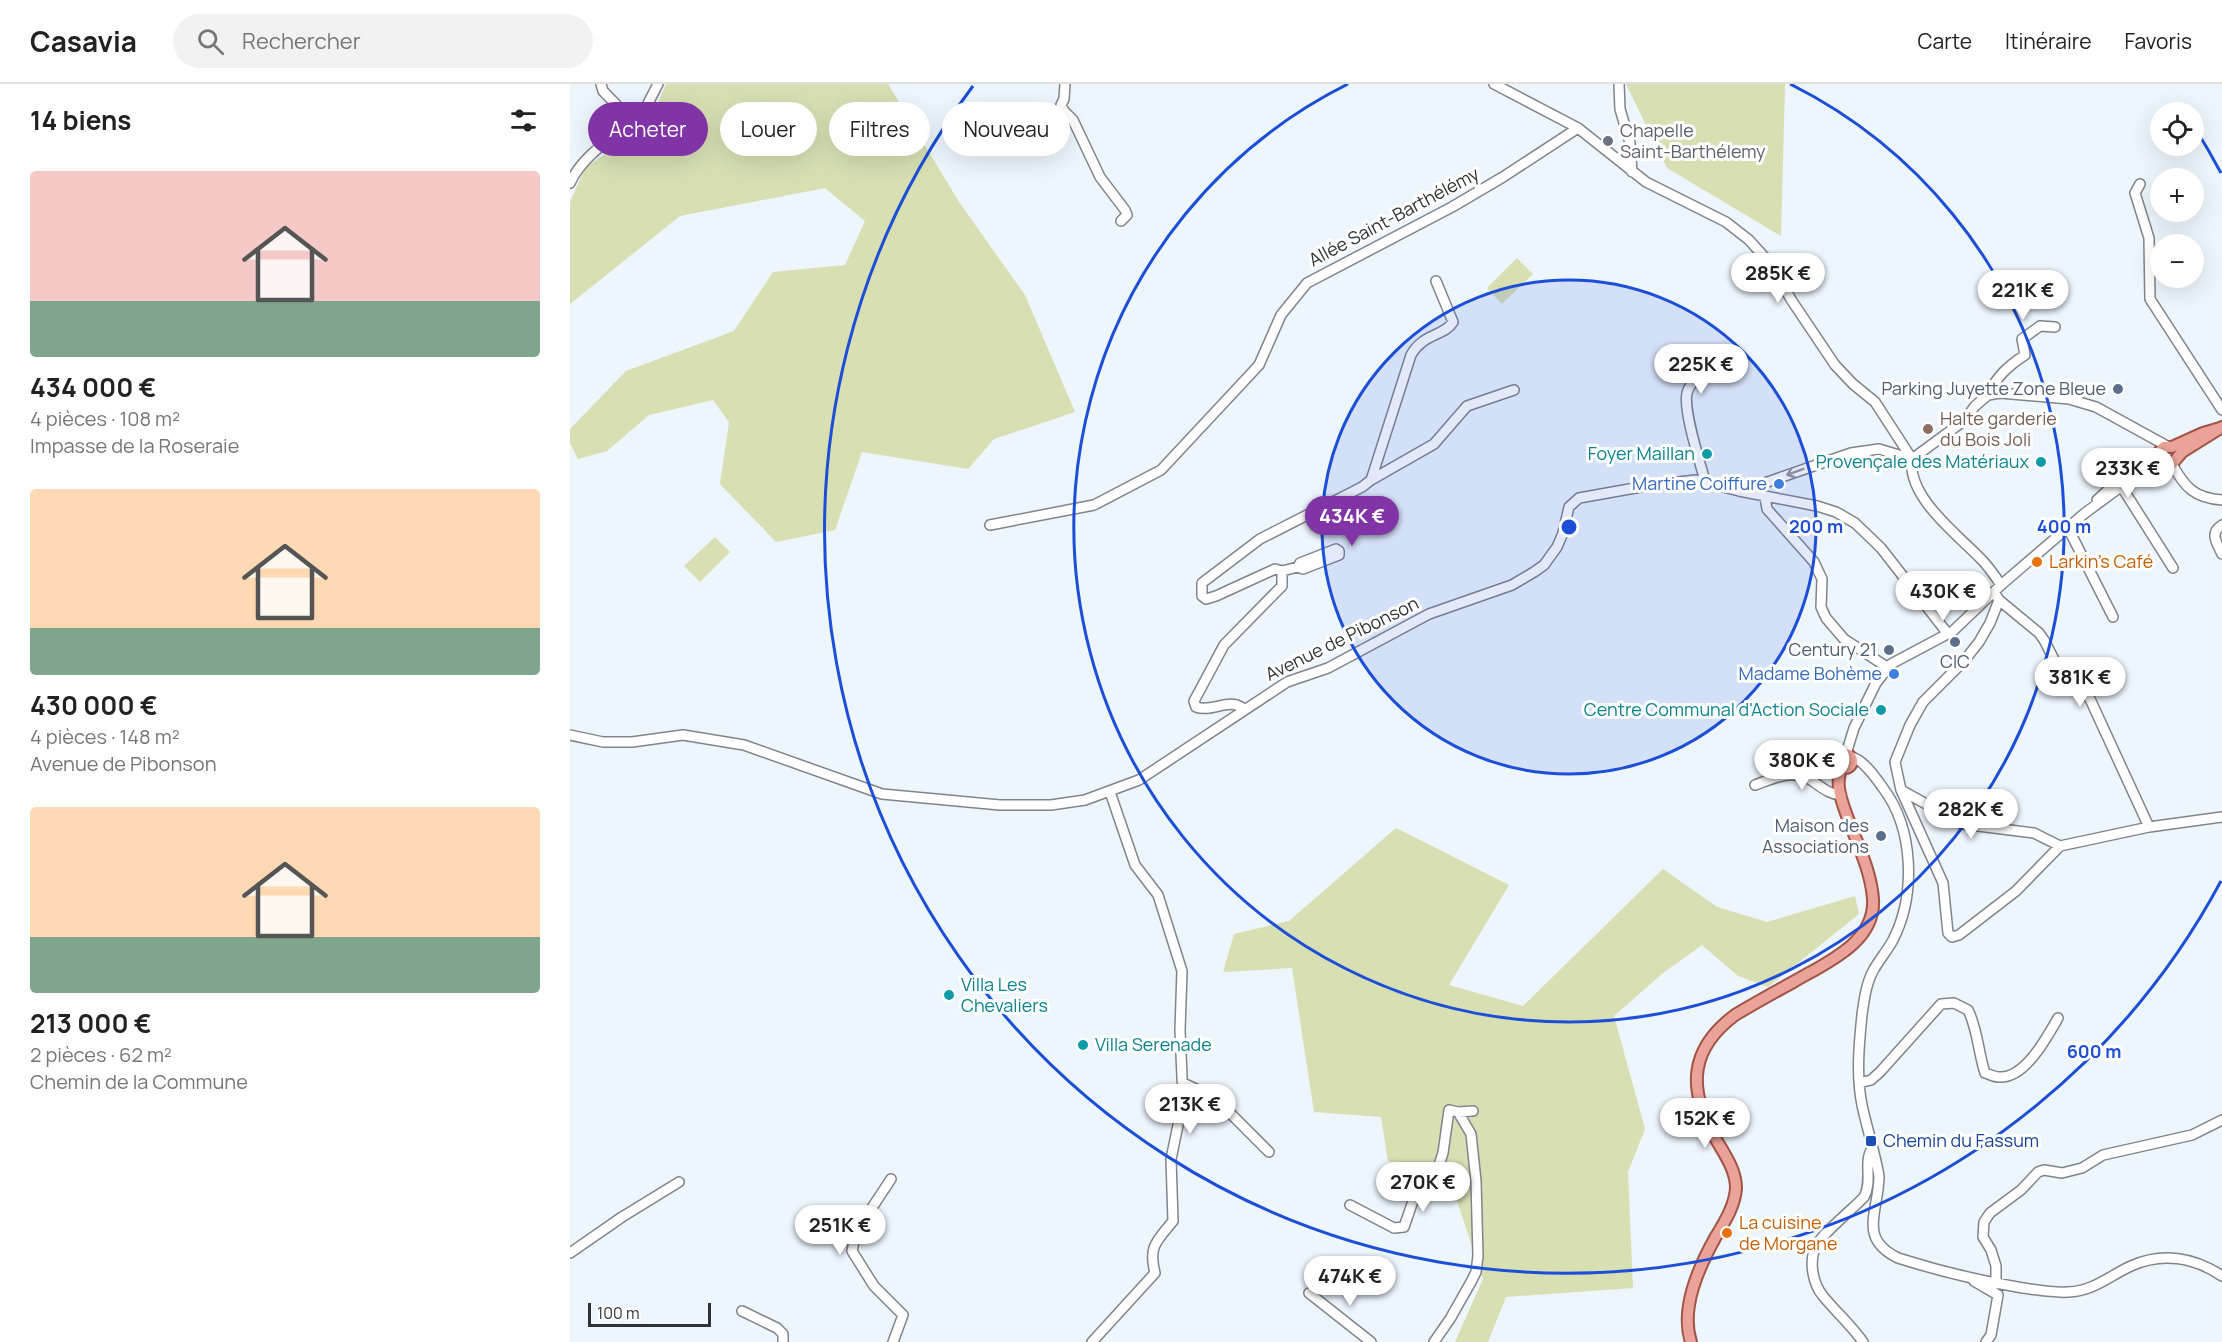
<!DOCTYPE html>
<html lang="fr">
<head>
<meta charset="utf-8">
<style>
  :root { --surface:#fff; --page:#f2f2f2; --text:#222; --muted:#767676; --line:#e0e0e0; --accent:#8134a5 }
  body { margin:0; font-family:Manrope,sans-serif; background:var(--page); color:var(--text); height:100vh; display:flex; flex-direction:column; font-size:22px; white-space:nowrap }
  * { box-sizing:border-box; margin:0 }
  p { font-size:20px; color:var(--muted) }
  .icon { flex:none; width:33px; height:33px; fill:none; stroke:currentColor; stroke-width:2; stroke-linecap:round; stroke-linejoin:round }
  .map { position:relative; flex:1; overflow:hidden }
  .sheet { display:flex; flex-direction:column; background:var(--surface); width:570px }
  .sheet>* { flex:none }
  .guide { position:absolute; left:18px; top:18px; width:570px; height:54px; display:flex; gap:12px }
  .controls { position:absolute; left:1580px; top:18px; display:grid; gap:12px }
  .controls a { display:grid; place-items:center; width:54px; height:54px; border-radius:50%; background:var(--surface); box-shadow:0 6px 24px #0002; font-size:30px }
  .scale { position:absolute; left:18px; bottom:15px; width:123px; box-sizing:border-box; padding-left:6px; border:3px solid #303336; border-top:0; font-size:16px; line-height:21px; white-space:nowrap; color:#303336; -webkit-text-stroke:4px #fff; paint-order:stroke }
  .price { position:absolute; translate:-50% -51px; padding:0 14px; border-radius:21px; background:#fff; color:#222; font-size:20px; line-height:39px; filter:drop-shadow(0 2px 3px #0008) }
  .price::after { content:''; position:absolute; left:50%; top:36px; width:18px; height:14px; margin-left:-9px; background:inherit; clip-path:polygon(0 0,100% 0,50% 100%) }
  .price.on { background:var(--accent); color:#fff }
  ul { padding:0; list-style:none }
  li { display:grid; align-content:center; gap:12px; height:318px; padding:0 30px }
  li span { display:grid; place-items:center; height:186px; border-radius:6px; color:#555 }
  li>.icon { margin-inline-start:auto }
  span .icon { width:108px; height:108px; fill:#fffc; stroke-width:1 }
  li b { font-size:26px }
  h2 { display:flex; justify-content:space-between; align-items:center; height:72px; padding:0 30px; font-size:26px }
  .pill { padding:0 21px; border-radius:27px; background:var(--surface); box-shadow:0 6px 24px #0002; font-size:21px; line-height:54px }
  .pill.on { background:var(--accent); color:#fff }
  header { display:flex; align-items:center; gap:36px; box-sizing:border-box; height:84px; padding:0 30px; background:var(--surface); border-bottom:2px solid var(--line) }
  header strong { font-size:28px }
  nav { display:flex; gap:33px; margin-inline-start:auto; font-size:21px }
  .search { width:420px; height:54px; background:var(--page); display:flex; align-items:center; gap:15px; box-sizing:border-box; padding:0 21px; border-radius:33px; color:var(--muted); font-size:22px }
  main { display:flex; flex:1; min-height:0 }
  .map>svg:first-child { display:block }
</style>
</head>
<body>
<header>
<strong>Casavia</strong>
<div class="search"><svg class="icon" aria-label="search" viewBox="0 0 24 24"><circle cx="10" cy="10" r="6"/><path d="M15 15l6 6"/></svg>Rechercher</div>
<nav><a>Carte</a><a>Itinéraire</a><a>Favoris</a></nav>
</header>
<main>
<section class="sheet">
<h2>14 biens<svg class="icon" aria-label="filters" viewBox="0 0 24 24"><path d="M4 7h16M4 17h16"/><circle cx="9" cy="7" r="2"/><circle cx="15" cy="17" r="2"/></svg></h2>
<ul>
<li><span style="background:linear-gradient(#f6c9c9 70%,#7fa58c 0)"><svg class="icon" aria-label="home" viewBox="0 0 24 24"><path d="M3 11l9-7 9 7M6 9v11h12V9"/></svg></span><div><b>434 000 €</b><p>4 pièces · 108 m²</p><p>Impasse de la Roseraie</p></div></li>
<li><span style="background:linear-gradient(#ffd9b3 75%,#7fa58c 0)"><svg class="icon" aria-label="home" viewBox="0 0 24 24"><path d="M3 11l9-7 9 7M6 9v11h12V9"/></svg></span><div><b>430 000 €</b><p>4 pièces · 148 m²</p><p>Avenue de Pibonson</p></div></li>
<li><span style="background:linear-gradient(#ffd9b3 70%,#7fa58c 0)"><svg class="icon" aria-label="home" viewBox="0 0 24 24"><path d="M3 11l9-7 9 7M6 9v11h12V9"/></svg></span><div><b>213 000 €</b><p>2 pièces · 62 m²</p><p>Chemin de la Commune</p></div></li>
</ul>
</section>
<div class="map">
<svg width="1652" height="1258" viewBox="0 0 1652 1258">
  <rect width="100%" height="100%" fill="#edf5fd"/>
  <!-- green -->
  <path fill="#d7dfb3" d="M96,0H318L389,118L455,211L505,328L424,355L398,385L292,368L265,446L206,458L150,400L159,338L143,316L79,331L37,367L8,375L0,359V345L56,287L164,247L203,188L275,181L295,137L255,104L110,132L0,220V118L15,84L69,46L82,33Z
    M1056,0H1215L1211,152L1097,84Z
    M947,174L963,190L932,220L917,204Z
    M145,453L160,468L130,498L114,482Z
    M826,744L939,801L879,901L953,922L1093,785L1147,823L1197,838L1285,812L1289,830L1198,903L1168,892L1132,861L1093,889L1044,932L1075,1045L1058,1088L1063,1204L936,1213L918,1258H885L913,1195L886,1114L818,1077L811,1033L744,1028L722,884L653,888L664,850L719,837Z"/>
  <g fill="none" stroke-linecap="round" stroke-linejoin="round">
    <!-- minor casing -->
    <g stroke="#7f858d" stroke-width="12">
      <path id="minor" d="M31,0L33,7L63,38L72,31L88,0
        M495,0L494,15L491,21L494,27L503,36L530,93L555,126L557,131L551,137
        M924,0L1008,44L1076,98L1156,138L1179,156L1199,178L1222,217L1265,281L1283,300L1305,318L1342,375C1337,413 1387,450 1411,475C1419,483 1425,492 1431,501
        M1049,0L1050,25L1060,59L1062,88
        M0,99C13,71 40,56 63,38
        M1570,100L1565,109L1579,154L1580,215L1652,326
        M1131,290C1125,295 1119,301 1117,309C1113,327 1130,378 1135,397
        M1418,311C1427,292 1438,282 1455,271L1452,255L1470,242L1485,243
        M1602,380C1615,404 1625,414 1652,416
        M801,396L864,360L897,322L944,306
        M1548,397L1603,484
        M1154,400L1159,398L1186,402L1281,369L1309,365L1342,375L1395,336L1405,322L1418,311L1430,309L1499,315L1526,323L1597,362
        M1195,413L1197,425L1244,478L1252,495L1251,523L1256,534L1274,555L1317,583
        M1527,416L1548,397L1588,373
        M420,441L524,421L591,386L689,281L711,231L737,199L882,123L933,93L1008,44
        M1652,441C1639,449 1647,459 1652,470
        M1498,444L1543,533
        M712,487L728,483L733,485L769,471V467L766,465L730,479L728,483
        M1424,508L1429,516L1420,539L1409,558L1394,577L1353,618L1340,641L1325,678L1331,706L1373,799L1378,849L1382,853L1389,851L1446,807L1490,762L1579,743L1652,733
        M1429,516L1469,549L1474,556L1489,585L1520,615L1579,743
        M675,626C660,612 643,629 626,623L624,617L654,561L712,502V487L705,485L646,512L636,515L632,512V499L690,455L792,403L801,396L841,271C853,249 875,252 883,238L866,197
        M0,651L33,658H62L113,651L174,661L312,710L430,721H481L515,716L569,696L717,598L758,584L859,530L942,501L964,488L974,481L987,463L993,449L999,423L1009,414L1082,401L1126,396L1169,407L1247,422L1266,428L1285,439L1311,464L1378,550
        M1276,670L1284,644L1306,599L1321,580L1383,547L1431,501L1515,429L1560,396L1582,384L1593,380
        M1281,673C1293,675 1306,694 1313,704C1344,745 1346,811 1323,856C1317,867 1309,876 1303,887C1296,900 1294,916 1292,931C1289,960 1286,992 1292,1021C1297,1045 1305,1068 1309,1092C1309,1127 1287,1154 1328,1174C1369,1187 1410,1197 1453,1204C1467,1206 1484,1209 1498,1208C1524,1207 1539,1192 1561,1182C1592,1168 1624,1173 1652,1192
        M1185,701C1202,695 1219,686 1237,694C1249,700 1256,710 1271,711
        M1331,706L1392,740L1464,749L1490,762
        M613,999L644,1013L699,1068
        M1289,999L1301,996L1310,988L1371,920L1384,919L1398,926C1408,946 1408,968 1415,989C1419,990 1424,993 1429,993C1455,995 1477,953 1488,934
        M321,1095L286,1148L282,1167L304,1202L333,1231L323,1258
        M780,1121L824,1144L834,1143L844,1114L861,1105L873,1069L879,1026L888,1028L903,1027
        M0,1169L52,1133L109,1098
        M1404,1197L1428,1211L1421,1251L1416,1258
        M1426,1200V1182L1421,1166L1413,1153L1414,1138L1420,1129L1451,1106L1468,1088L1474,1086L1492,1089L1512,1084L1533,1071L1622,1051L1652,1036
        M739,1209L801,1258
        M172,1227L207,1244L213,1250V1258
        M522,1258L585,1189C578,1162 587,1157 603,1137L601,1075L613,1017L610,946L612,887L588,811L565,781L540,708
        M864,1258L880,1235L901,1198L906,1188L908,1172L906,1097L901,1050L888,1028
        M1293,1258C1281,1241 1266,1228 1253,1212C1243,1200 1239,1179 1245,1164C1250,1151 1283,1125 1294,1113C1303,1097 1293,1077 1302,1065"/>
    </g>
    <!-- major casing -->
    <g stroke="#a15448" stroke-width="14">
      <path id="major" d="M1650,344L1633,349L1602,363H1594L1589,368V376L1593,380H1602L1612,368L1652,343
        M1268 677a7 7 0 1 1 14 0a7 7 0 1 1-14 0Z
        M1121,1258C1110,1224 1129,1183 1145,1154C1154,1139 1165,1122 1166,1104C1166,1084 1152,1067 1143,1050C1117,1002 1121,964 1165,931C1185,919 1205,908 1225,897C1256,879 1306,858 1303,815C1301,787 1287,759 1277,732C1272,718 1264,698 1272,684"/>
    </g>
    <!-- minor -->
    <use href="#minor" stroke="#fff" stroke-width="9"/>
    <!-- major -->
    <use href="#major" stroke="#eba397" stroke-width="10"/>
  </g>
  <!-- one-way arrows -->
  <defs><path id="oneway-shaft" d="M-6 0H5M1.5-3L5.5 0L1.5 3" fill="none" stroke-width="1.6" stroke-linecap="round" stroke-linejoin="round" transform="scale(1.5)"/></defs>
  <use stroke="#98999a" href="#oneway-shaft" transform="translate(1225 388) rotate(160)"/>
  <!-- distance rings -->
  <circle cx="999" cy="443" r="247" fill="#1d4ed8" fill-opacity=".12"/>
  <g fill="none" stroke="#1d4ed8" stroke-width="3">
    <circle cx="999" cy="443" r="247"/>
    <path d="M1220 0A495 495 0 1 1 778 0"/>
    <path d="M1651 797A742 742 0 1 1 403 2M1625 44A742 742 0 0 1 1651 89"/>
  </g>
  <!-- markers -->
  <circle fill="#6b7280" stroke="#fff" stroke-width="2" cx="1038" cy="57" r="6"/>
  <g fill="#5c6f8a" stroke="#fff" stroke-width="2">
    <circle cx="1548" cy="305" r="6"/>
    <circle cx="1385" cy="558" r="6"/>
    <circle cx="1319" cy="566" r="6"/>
    <circle cx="1311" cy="752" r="6"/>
  </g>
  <circle fill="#8d6e63" stroke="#fff" stroke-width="2" cx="1358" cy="345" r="6"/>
  <g fill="#0f9aa8" stroke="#fff" stroke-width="2">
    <circle cx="1137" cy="370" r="6"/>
    <circle cx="1471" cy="378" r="6"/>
    <circle cx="1311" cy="626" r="6"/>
    <circle cx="379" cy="911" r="6"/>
    <circle cx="513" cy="961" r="6"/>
  </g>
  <g fill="#3f7fe0" stroke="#fff" stroke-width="2">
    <circle cx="1209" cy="400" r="6"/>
    <circle cx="1324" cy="590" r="6"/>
  </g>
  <g fill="#e8710a" stroke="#fff" stroke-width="2">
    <circle cx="1467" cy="478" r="6"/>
    <circle cx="1157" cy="1149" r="6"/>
  </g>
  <rect fill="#1a4fb4" stroke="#fff" stroke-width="2" x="1295" y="1051" width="12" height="12" rx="3"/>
  <g text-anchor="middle" stroke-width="6" stroke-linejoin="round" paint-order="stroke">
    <!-- worship labels -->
    <g font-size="18" fill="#5b616d" stroke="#fff" text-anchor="start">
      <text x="1050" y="53">Chapelle<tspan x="1050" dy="21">Saint-Barthélemy</tspan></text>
    </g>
    <!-- street labels -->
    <g font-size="18" fill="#303336" stroke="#fff">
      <text transform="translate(824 133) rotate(-28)" y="6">Allée Saint-Barthélémy</text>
      <text transform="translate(772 555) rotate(-26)" y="6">Avenue de Pibonson</text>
    </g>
    <!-- service labels -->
    <g font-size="18" fill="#4e5e75" stroke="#fff" text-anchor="end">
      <text x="1536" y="311">Parking Juyette Zone Bleue</text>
      <text x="1307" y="572">Century 21</text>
      <text x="1385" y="584" text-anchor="middle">CIC</text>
      <text x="1299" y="748">Maison des<tspan x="1299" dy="21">Associations</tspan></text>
    </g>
    <!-- education labels -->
    <g font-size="18" fill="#785e54" stroke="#fff" text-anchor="start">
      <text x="1370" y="341">Halte garderie<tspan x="1370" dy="21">du Bois Joli</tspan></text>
    </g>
    <!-- culture labels -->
    <g font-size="18" fill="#0d838f" stroke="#fff" text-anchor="end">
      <text x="1125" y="376">Foyer Maillan</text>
      <text x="1459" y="384">Provençale des Matériaux</text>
      <text x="1299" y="632">Centre Communal d'Action Sociale</text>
      <text x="391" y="907" text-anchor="start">Villa Les<tspan x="391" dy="21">Chevaliers</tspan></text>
      <text x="525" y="967" text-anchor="start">Villa Serenade</text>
    </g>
    <!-- shop labels -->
    <g font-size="18" fill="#366cbe" stroke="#fff" text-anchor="end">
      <text x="1197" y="406">Martine Coiffure</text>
      <text x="1312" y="596">Madame Bohème</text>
    </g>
    <!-- food labels -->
    <g font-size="18" fill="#c56008" stroke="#fff" text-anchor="start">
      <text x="1479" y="484">Larkin's Café</text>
      <text x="1169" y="1145">La cuisine<tspan x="1169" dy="21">de Morgane</tspan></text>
    </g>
    <!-- transit labels -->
    <g font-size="18" fill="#164399" stroke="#fff" text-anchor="start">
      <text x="1313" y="1063">Chemin du Fassum</text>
    </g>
  </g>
  <circle cx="999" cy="443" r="9" fill="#1d4ed8" stroke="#fff" stroke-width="3"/>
  <g font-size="18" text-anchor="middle" font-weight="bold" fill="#1d4ed8" stroke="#fff" stroke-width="6" stroke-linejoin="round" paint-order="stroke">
    <text x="1246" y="449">200 m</text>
    <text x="1494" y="449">400 m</text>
    <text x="1524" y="974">600 m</text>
  </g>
</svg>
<div class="controls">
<a><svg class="icon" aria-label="locate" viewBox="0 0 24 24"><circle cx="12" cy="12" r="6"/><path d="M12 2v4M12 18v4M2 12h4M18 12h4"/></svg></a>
<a>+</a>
<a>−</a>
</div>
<div class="scale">100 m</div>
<b class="price" style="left:1208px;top:220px">285K €</b>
<b class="price" style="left:1453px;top:237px">221K €</b>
<b class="price" style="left:1131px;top:311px">225K €</b>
<b class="price" style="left:1558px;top:415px">233K €</b>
<b class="price on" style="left:782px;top:463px">434K €</b>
<b class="price" style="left:1373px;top:538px">430K €</b>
<b class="price" style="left:1510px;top:624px">381K €</b>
<b class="price" style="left:1232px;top:707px">380K €</b>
<b class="price" style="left:1401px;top:756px">282K €</b>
<b class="price" style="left:620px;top:1051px">213K €</b>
<b class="price" style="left:1135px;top:1065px">152K €</b>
<b class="price" style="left:853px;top:1129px">270K €</b>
<b class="price" style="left:270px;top:1172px">251K €</b>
<b class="price" style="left:780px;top:1223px">474K €</b>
<div class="guide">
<a class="pill on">Acheter</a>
<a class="pill">Louer</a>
<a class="pill">Filtres</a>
<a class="pill">Nouveau</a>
</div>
</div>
</main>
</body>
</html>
